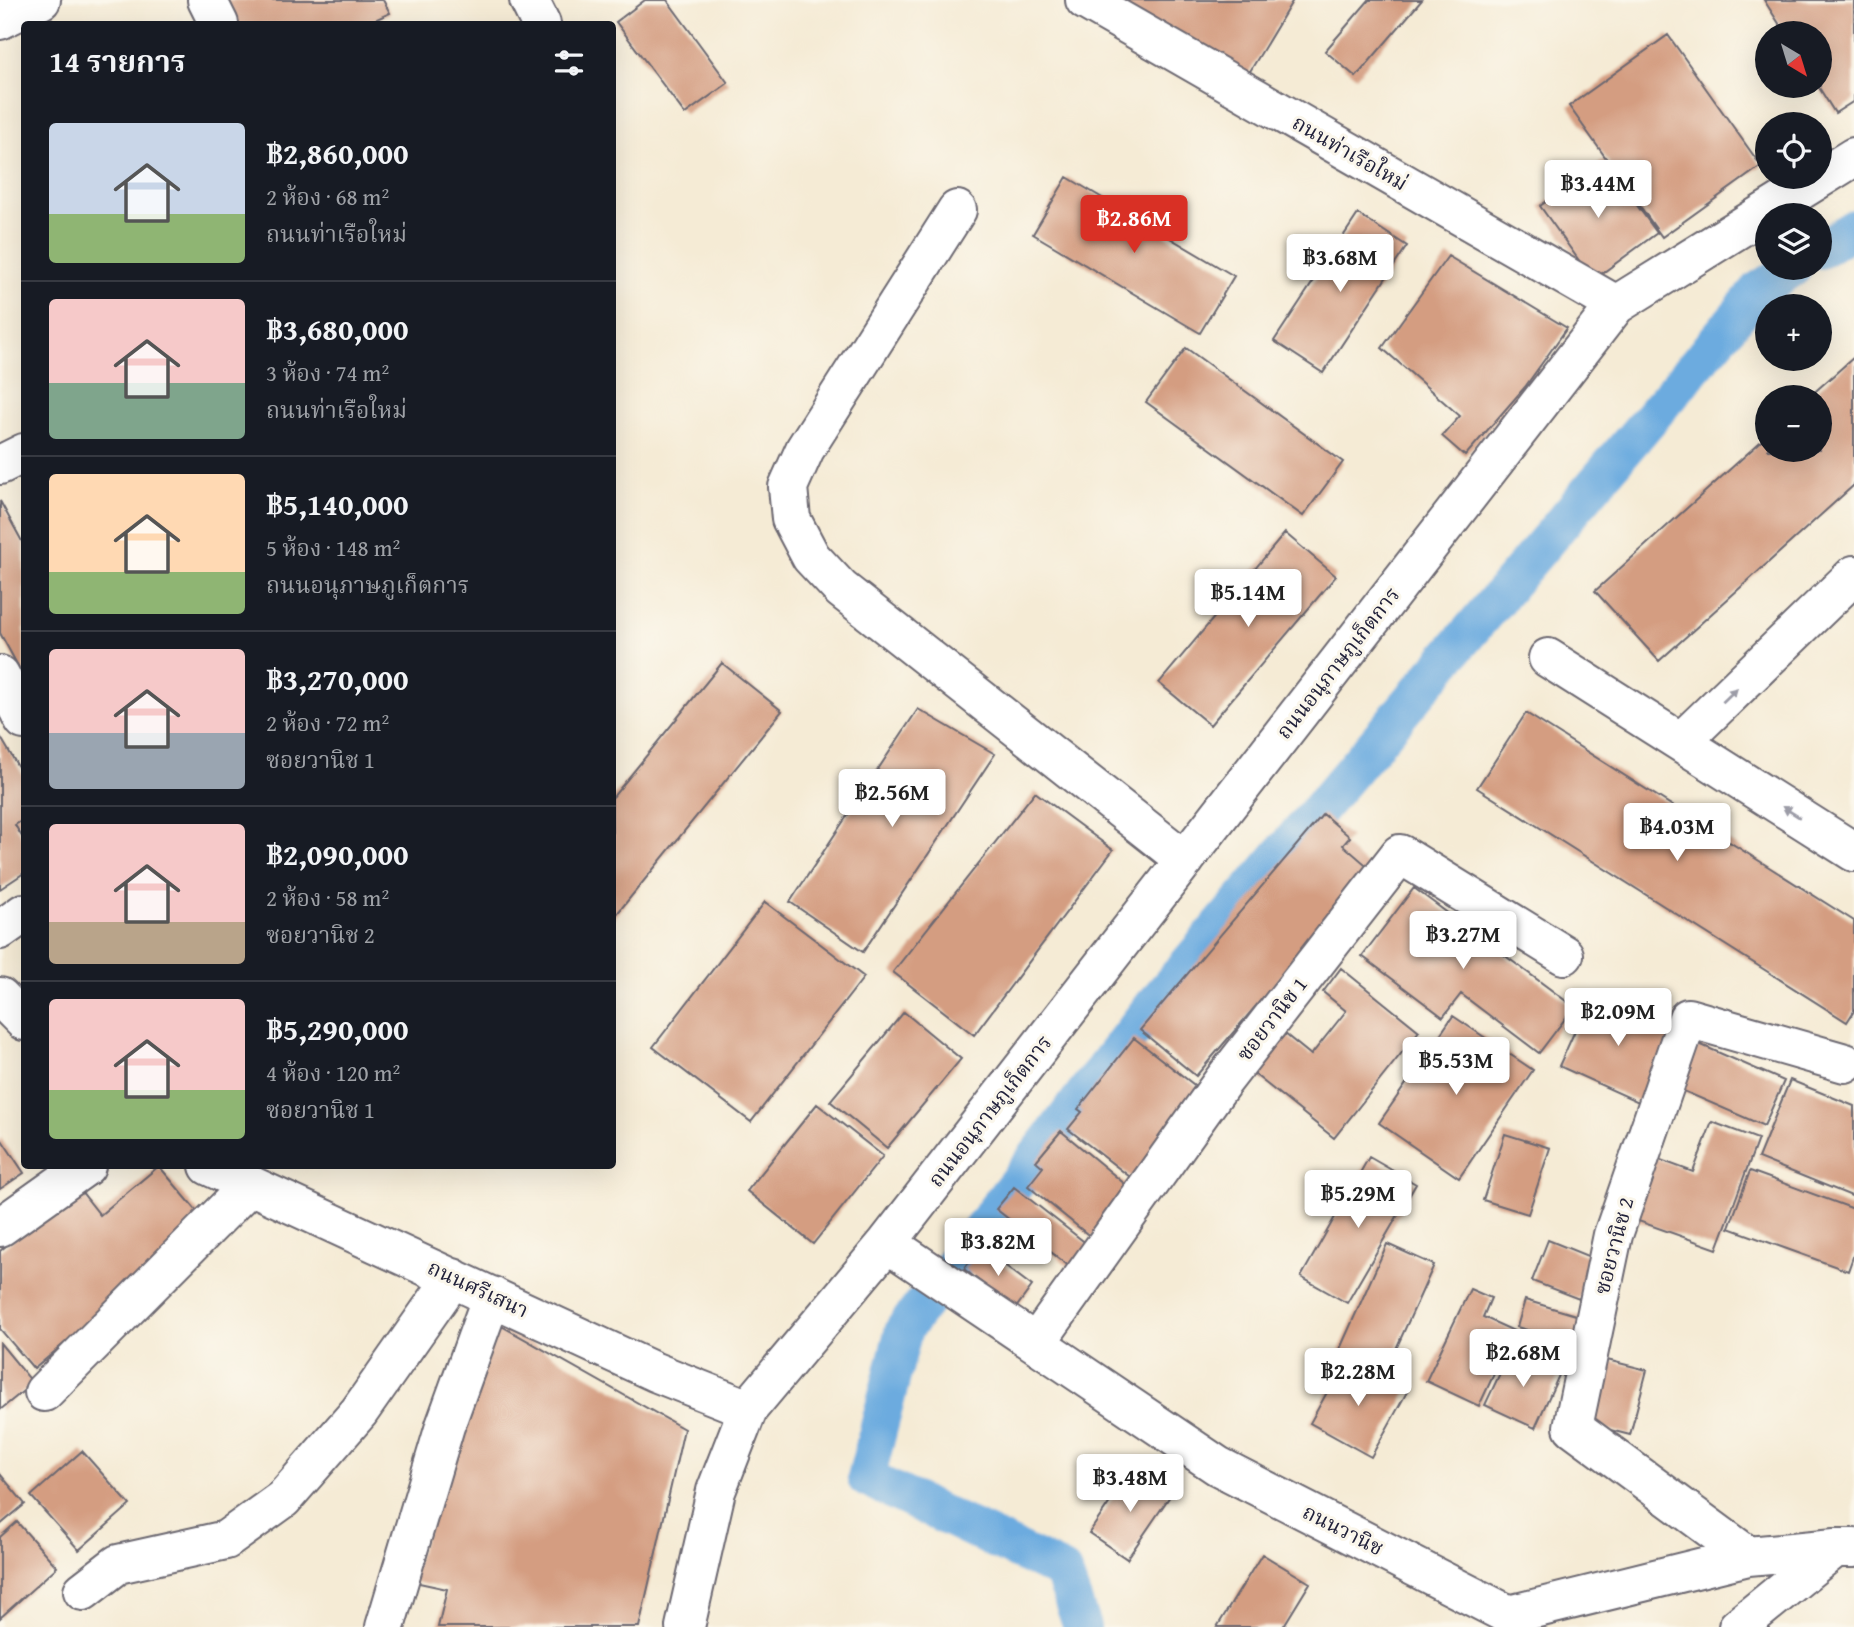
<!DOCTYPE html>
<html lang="th">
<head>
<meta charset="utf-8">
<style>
  :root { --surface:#171b24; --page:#20242c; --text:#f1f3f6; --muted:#9ea1a6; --line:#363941; --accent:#d93025 }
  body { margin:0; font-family:"Gentium Book Plus","Noto Serif Thai",serif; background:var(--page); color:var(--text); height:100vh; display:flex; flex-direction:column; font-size:26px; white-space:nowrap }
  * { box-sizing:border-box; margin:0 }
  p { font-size:23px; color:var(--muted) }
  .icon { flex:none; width:38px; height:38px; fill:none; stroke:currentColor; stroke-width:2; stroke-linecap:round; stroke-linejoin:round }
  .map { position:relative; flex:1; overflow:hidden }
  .drawer { position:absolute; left:21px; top:21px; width:595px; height:1148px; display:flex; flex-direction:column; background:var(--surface); border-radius:7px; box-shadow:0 7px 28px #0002 }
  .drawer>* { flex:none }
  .needle { width:46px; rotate:142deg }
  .fabs { position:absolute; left:1755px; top:21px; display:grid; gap:14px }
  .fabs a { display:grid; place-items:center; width:77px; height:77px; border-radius:50%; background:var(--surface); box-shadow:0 7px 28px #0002; font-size:35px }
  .price { position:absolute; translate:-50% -60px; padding:0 16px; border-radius:7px; background:#fff; color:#222; font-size:23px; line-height:46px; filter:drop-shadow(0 2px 4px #0008) }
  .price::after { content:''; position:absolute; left:50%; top:42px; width:21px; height:16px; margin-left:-10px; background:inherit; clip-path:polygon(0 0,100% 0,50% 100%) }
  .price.on { background:var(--accent); color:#fff }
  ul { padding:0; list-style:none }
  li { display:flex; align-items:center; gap:21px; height:175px; padding:0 28px }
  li+li { border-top:2px solid var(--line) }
  li span { display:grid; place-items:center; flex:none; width:196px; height:140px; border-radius:7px; color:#555 }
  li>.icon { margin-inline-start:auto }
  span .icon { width:84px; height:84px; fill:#fffc; stroke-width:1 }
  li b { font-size:30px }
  h2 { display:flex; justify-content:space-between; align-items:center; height:84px; padding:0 28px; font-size:30px }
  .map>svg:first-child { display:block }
</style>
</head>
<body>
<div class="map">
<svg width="1854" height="1627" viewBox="0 0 1854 1627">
  <rect width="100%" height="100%" fill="#fbf7ec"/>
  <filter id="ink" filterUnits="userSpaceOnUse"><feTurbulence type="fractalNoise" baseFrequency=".0143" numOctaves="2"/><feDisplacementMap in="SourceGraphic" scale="14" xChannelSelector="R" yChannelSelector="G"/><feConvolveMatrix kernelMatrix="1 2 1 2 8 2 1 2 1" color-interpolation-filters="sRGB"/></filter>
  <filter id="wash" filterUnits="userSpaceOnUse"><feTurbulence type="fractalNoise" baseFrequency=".00686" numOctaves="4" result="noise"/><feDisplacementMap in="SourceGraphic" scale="28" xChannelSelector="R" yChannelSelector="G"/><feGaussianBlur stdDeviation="1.57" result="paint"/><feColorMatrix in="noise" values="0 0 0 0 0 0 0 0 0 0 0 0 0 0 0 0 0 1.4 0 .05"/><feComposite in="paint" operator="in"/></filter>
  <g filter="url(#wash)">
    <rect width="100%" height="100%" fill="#f5ebd5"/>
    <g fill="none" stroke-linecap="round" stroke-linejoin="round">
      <!-- canal -->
      <path stroke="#6cabdf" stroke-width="38" d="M1820,250L1854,228
        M1082,1627L1063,1572L866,1478L904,1329L1149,1010L1759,290L1793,268"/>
    </g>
    <g id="blocks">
      <!-- building -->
      <path fill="#d49d81" d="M219,0H383L390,13L366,24H231Z
        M645,0H667L728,83L685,114L616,22Z
        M1102,0H1293L1246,78Z
        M1369,0H1422L1356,77L1325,51Z
        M1764,0H1854V101L1835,113L1818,86H1820V33H1785Z
        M1668,35L1761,166L1662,237L1569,106Z
        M1604,160L1657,233L1593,280L1540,206Z
        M1067,177L1234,276L1200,333L1033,234Z
        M1358,214L1407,246L1323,373L1274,341Z
        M1448,256L1567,328L1525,387L1465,456L1442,436L1460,416L1382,348Z
        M1186,348L1343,462L1303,516L1146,402Z
        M1854,357V485L1659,661L1595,591L1768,435V450H1820V397H1809Z
        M0,501L24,545V677L0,633Z
        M1285,533L1336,576L1210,725L1159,683Z
        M722,663L782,711L612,920V798Z
        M918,709L995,754L863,952L790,902Z
        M1526,713L1854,921V1011L1847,1022L1477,788Z
        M0,736L24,777V819L15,825L24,840V873L0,889Z
        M1035,792L1113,850L974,1035L893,972Z
        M1323,814L1350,837L1343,845L1372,870L1196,1076L1140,1030Z
        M1414,888L1574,1007L1539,1053L1461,994L1443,1017L1362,956Z
        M765,902L864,977L751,1122L653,1047Z
        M1341,968L1419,1031L1334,1138L1253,1073L1285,1034L1311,1055L1346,1011L1323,992Z
        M1592,993L1676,1030L1643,1104L1559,1066Z
        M904,1012L961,1059L887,1148L830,1101Z
        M1453,1016L1533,1070L1459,1178L1379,1123Z
        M1134,1038L1207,1095L1138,1183L1068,1129L1082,1112L1078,1109Z
        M1699,1044L1784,1081L1764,1126L1679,1089Z
        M1790,1080L1854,1106V1197L1758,1158Z
        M817,1104L883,1156L813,1244L747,1191Z
        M1712,1122L1758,1139L1717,1249L1627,1217L1650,1156L1693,1172Z
        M1061,1131L1132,1190L1092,1238L1028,1186L1043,1167L1036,1161Z
        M1505,1134L1550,1148L1528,1214L1483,1200Z
        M0,1137L24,1173L0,1189Z
        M1369,1157L1416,1184L1347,1303L1301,1277Z
        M159,1166L207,1223L34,1369L0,1329V1251L77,1186L100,1215Z
        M1750,1171L1854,1209V1254L1848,1271L1729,1228Z
        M1014,1187L1092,1248L1074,1270L996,1209Z
        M1548,1240L1595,1259L1579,1299L1532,1281Z
        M1387,1244L1434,1265L1386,1371L1339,1351Z
        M981,1247L1032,1286L1015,1309L964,1269Z
        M1470,1289L1491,1298L1483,1317L1514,1331L1479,1406L1426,1381Z
        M1525,1300L1586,1318L1578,1345L1517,1327Z
        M498,1324L684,1429L639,1627H438L447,1589L410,1581Z
        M0,1343L33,1383L0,1410Z
        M1511,1350L1560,1373L1535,1428L1485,1405Z
        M1346,1358L1407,1392L1371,1457L1310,1423Z
        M1603,1359L1647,1370L1630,1435L1587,1424Z
        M82,1451L130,1505L79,1550L31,1496Z
        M1132,1470L1170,1496L1127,1559L1089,1533Z
        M0,1474L25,1504L0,1525Z
        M17,1522L57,1567L0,1618V1537Z
        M1262,1554L1310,1583L1283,1627H1217Z"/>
    </g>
  </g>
  <g filter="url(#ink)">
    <use href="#blocks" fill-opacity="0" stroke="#6c6871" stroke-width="2"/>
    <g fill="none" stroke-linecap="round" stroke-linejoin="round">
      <!-- minor casing -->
      <g stroke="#6c6871" stroke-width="42">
        <path id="minor" d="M207,0L219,24
          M529,0L541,24
          M1085,0L1616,305
          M0,20L41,0
          M957,210L805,449L788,487L791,519L811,557L841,589L1185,860
          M0,465L24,453
          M1548,658L1854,852
          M0,675L24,720
          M1681,742L1854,575
          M0,930L24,913
          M0,997L24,1021
          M209,1166L655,1372L748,1409
          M0,1227L86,1166
          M887,1243L1218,1466L1509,1615L1748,1556L1835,1548H1854
          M1036,1343L1223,1081L1400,854L1564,955
          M44,1392L250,1185
          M1748,1556L1573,1427L1613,1235L1688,1018L1845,1063
          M83,1591L118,1564L226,1540L283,1499L359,1412L453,1278
          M385,1627L445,1426L492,1296
          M685,1627L716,1491L748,1409L887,1243L1616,305L1854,157
          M1738,1627L1835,1548"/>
      </g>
      <!-- minor -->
      <use href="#minor" stroke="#fff" stroke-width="38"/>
    </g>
    <!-- one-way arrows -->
    <defs><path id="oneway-solid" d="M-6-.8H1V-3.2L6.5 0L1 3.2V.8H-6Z" transform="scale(1.75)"/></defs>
    <g fill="#9c9ca7">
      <use href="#oneway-solid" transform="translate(1730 695) rotate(-44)"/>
      <use href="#oneway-solid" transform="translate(1791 812) rotate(-148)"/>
    </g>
  </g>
  <g text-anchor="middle" stroke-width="6" stroke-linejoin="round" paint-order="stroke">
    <!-- street labels -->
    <g font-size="21" fill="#22223b" stroke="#fbf7ec">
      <text transform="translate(1350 153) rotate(30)" y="7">ถนนท่าเรือใหม่</text>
      <text transform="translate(1338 663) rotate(-52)" y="7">ถนนอนุภาษภูเก็ตการ</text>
      <text transform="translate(1272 1019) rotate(-52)" y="7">ซอยวานิช 1</text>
      <text transform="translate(990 1111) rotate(-52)" y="7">ถนนอนุภาษภูเก็ตการ</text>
      <text transform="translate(1614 1246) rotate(-75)" y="7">ซอยวานิช 2</text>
      <text transform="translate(478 1289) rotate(25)" y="7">ถนนศรีเสนา</text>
      <text transform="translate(1343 1530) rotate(27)" y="7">ถนนวานิช</text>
    </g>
  </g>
</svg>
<div class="fabs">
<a><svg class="needle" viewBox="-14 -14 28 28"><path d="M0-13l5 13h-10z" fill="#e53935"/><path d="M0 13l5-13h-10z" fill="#9ea1a6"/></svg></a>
<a><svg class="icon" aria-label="locate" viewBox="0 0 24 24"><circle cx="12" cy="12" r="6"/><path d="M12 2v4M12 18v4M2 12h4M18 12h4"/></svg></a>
<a><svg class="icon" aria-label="layers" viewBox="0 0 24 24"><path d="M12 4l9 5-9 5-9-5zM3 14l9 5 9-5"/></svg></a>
<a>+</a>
<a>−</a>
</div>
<b class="price" style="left:1598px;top:220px">฿3.44M</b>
<b class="price on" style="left:1134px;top:255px">฿2.86M</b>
<b class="price" style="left:1340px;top:294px">฿3.68M</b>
<b class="price" style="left:1248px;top:629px">฿5.14M</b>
<b class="price" style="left:892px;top:829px">฿2.56M</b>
<b class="price" style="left:1677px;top:863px">฿4.03M</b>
<b class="price" style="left:1463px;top:971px">฿3.27M</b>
<b class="price" style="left:1618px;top:1048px">฿2.09M</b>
<b class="price" style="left:1456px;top:1097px">฿5.53M</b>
<b class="price" style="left:1358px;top:1230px">฿5.29M</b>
<b class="price" style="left:998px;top:1278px">฿3.82M</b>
<b class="price" style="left:1523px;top:1389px">฿2.68M</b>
<b class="price" style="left:1358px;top:1408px">฿2.28M</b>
<b class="price" style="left:1130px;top:1514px">฿3.48M</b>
<section class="drawer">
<h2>14 รายการ<svg class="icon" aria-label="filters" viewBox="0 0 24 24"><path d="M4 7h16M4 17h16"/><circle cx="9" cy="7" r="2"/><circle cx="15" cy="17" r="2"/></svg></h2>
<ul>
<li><span style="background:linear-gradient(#c9d6e8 65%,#8fb573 0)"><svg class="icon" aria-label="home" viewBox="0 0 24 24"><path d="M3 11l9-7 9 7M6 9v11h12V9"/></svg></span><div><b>฿2,860,000</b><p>2 ห้อง · 68 m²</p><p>ถนนท่าเรือใหม่</p></div></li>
<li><span style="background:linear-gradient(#f6c9c9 60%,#7fa58c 0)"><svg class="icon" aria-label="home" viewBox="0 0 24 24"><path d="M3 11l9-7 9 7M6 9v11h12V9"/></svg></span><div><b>฿3,680,000</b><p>3 ห้อง · 74 m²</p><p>ถนนท่าเรือใหม่</p></div></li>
<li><span style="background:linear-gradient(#ffd9b3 70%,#8fb573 0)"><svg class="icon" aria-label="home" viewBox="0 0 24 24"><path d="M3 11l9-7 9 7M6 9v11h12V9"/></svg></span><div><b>฿5,140,000</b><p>5 ห้อง · 148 m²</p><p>ถนนอนุภาษภูเก็ตการ</p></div></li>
<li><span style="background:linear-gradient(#f6c9c9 60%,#9aa5b1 0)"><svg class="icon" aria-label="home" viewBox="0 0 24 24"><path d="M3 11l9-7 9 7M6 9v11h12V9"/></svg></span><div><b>฿3,270,000</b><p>2 ห้อง · 72 m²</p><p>ซอยวานิช 1</p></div></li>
<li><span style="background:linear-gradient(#f6c9c9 70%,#b9a48a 0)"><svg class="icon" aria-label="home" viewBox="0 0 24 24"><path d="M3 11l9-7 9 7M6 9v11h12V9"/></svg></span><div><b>฿2,090,000</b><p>2 ห้อง · 58 m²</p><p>ซอยวานิช 2</p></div></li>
<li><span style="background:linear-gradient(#f6c9c9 65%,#8fb573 0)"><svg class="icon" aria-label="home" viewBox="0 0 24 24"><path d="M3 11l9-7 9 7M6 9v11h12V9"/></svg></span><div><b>฿5,290,000</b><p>4 ห้อง · 120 m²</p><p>ซอยวานิช 1</p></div></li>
</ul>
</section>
</div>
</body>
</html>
